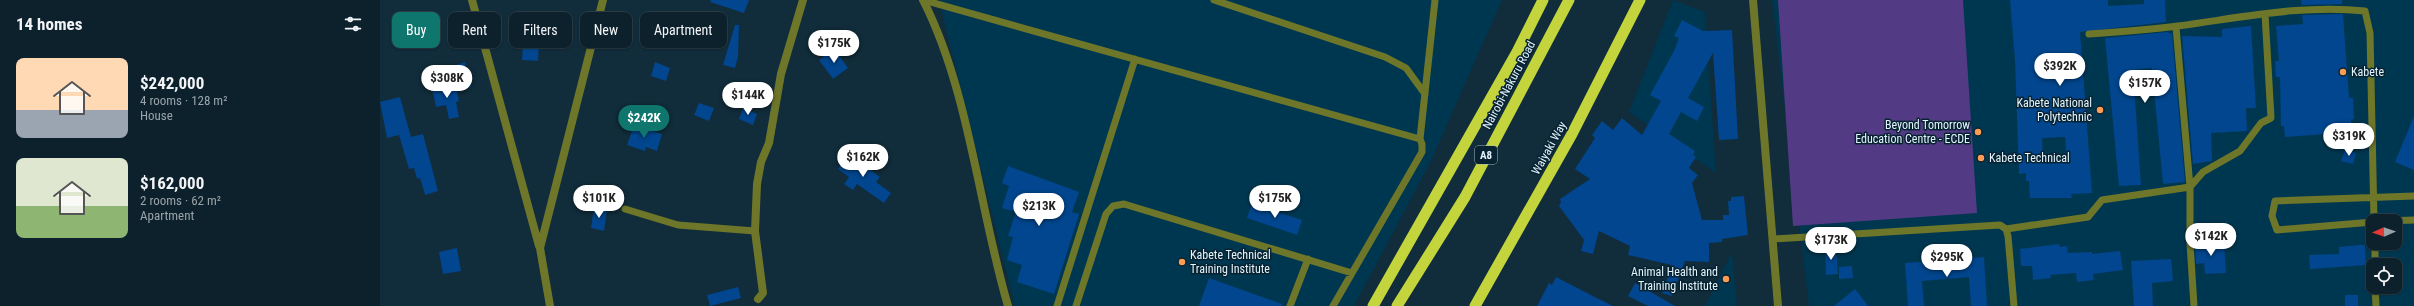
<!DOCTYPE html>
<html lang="en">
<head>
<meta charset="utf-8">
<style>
  :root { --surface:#0d212c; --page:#162934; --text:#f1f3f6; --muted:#9aa3a9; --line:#2d3e48; --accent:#0f766e }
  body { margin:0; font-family:"Roboto Condensed",sans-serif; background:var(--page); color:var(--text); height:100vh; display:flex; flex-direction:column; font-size:15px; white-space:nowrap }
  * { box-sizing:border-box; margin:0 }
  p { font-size:13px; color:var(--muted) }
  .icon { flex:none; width:22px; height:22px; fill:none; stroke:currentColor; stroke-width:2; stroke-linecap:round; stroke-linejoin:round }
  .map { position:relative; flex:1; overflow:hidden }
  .details { display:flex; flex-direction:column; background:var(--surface); width:380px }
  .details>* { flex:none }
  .top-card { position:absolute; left:12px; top:12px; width:380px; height:36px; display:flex; gap:8px }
  .needle { width:26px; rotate:268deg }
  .buttons { position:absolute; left:1986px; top:214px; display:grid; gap:8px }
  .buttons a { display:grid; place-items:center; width:36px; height:36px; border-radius:8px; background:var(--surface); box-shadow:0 1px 3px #0004,0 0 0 1px var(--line); font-size:20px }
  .price { position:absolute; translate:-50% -34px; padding:0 9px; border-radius:14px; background:#fff; color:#222; font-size:13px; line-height:26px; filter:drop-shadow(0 1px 2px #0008) }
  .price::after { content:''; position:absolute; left:50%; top:24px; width:12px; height:9px; margin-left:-6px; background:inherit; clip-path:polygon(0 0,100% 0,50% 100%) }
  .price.on { background:var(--accent); color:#fff }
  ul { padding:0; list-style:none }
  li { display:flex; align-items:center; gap:12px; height:100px; padding:0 16px }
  li span { display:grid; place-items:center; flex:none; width:112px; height:80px; border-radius:8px; color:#555 }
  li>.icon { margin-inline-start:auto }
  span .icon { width:48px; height:48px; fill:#fffc; stroke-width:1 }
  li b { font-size:17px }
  h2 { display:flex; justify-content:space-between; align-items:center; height:48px; padding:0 16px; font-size:17px }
  .pill { padding:0 14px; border-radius:8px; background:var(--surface); box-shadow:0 1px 3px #0004,0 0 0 1px var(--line); font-size:14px; line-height:36px }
  .pill.on { background:var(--accent); color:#fff }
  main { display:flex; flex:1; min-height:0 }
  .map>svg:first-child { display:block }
</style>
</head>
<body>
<main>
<section class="details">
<h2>14 homes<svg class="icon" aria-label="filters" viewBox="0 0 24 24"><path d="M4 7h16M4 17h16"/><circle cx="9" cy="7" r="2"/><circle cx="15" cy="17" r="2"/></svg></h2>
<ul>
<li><span style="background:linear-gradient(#ffd9b3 65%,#9aa5b1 0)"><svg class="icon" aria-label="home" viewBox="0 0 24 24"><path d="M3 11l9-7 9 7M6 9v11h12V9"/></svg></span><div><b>$242,000</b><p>4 rooms · 128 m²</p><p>House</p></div></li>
<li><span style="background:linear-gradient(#dfe7d0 60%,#8fb573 0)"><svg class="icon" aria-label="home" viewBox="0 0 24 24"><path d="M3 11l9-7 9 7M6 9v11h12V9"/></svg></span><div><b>$162,000</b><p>2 rooms · 62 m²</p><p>Apartment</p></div></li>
</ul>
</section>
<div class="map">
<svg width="2034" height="306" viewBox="0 0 2034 306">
  <rect width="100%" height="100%" fill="#112c3a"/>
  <!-- built -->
  <path fill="#003750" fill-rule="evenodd" d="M559,0H1122L1050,163L974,306H635Z
    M1293,0L1325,12L1336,173L1249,112Z
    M1392,0H2034V306H1429ZM1993,221H2015V243H1993ZM1993,265H2015V287H1993Z
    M1352,252L1357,306H1325Z"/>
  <!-- green -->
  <path fill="#523b84" d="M1398,0H1583L1597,213L1413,226Z"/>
  <!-- building -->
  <path fill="#01468e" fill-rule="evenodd" d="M331,0H369L364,13L330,2Z
    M1630,0H1728V6L1764,4V0H1785L1786,22L1700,32L1712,193L1691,194L1692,198H1650L1649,181H1646V173L1639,174L1635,61ZM1685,137L1687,161H1663L1662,138Z
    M1921,0H1962V4L1922,5Z
    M1963,14L1969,98H1973L1974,119L1971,120L1972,132L1905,137L1904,126H1901L1900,77H1896L1895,61H1899L1896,26L1923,24L1922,15Z
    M1302,20L1323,31L1352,30L1358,139L1339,140L1333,53L1308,98L1324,107L1317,121L1301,112L1289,134L1315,151L1313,155L1316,157L1309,168L1318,175L1312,183L1322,220H1343V215H1349L1348,201H1351V197L1364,196L1368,235L1342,239V242L1329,243V262L1305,261L1292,296L1282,293L1292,265L1248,255L1250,246L1219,231L1213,254L1201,251L1204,240L1179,206L1181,202L1180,199L1210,179L1195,169L1215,138L1212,135L1222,121L1233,130L1242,118L1262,135L1281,101L1270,95L1294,51L1299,38L1294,36Z
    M355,25H359L358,57L355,68L343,65Z
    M1871,26L1876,108H1866L1867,131L1831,133L1832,161L1813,164L1802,36L1842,37V29Z
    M144,28H160L158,61L142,60Z
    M1787,32L1792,34L1805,182L1783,184L1772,68L1753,70L1761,185L1739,186L1725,38Z
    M454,48L468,68L453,79L439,60Z
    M85,62L91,87L78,90L69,67Z
    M275,62L290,68L286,81L271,76Z
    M75,82L79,101L76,102L79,117L69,119L66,105L56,107L52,88Z
    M20,97L31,137L43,134L58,191L45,195L40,178L37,179L34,168L29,169L19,135L7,138L0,102Z
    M319,103L334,108L329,121L314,115Z
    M363,108L377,114L373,125L359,119Z
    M2034,116V170L2015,162Z
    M254,125L282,134L277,151L266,147L265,151L247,145Z
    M1965,150L1976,153L1973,164L1961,161Z
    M469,154L500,177L496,182L511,193L504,203L477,184L473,190L464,184L469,177L458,169Z
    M628,166L699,192L692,212L699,214L674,294L637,282L642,265L627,260L633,237L628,236L636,212L622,208L629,186L622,183Z
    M872,204L922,220L917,235L867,218Z
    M214,207L227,209L224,231L211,228Z
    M1844,241L1846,273L1825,274L1824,263L1816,264L1815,243Z
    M1679,244L1680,247L1687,246L1688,253L1712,252V254L1740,251L1743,270L1713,274L1714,280L1697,282L1696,273L1670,275L1671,278L1653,280L1652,266H1641L1640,249Z
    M1979,245H1985L1986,265L1930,269L1929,255L1959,254V247Z
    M77,248L81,271L63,274L59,252Z
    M1445,248H1456L1458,274L1446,275Z
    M1604,257L1607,306H1591L1589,277L1542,281L1544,306H1528L1525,263Z
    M1791,259L1793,281L1772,283L1773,306H1754L1751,261Z
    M1472,266L1473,278L1459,279V267Z
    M1176,277L1211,295L1233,306H1157L1169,283L1172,285Z
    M829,278L902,304V306H819Z
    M1255,283L1295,306H1268L1248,296Z
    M358,287L361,298L330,306L327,295Z
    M1475,289L1488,306H1454Z
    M1965,295H1978V306H1965Z"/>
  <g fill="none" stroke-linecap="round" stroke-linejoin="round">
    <!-- service -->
    <path stroke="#6e7729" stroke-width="7" d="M543,0L1040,139L1042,144V152L953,306
      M834,0L1005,57L1026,68L1045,94
      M1796,27L1810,187V243L1814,306
      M1709,34C1739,32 1768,30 1798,26C1859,18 1923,4 1985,11L1990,33L1994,221
      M1040,139L1055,0
      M245,209L298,225L375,231
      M2007,221L2034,220
      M1993,222L1897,230L1892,216L1895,201L2034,196
      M1626,229L1708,217L1722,200L1810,187L1823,172L1860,151L1881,123L1891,118L1885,14
      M1393,239L1620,225L1626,229L1628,236L1634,306
      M1995,243V265
      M1995,287L1996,306
      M677,306L755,59
      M696,306L726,214L733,206L744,204L972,273
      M910,306L928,259"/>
    <!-- minor -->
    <path stroke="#6e7729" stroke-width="8" d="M92,0L159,246
      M543,0C589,90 599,208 628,306
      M378,299L383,293L375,231L377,184L381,162L389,143L401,74L423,0
      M170,306L160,248L223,0"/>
    <!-- tertiary -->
    <path stroke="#6e7729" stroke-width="8" d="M1373,0L1398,306"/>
    <!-- trunk -->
    <path stroke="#c4d43c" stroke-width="11" d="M993,306L1137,52L1163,0
      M1017,306L1085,197L1189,0
      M1095,306L1192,134L1260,0"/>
  </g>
  <!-- markers -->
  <g fill="#fd9d55" stroke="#072230" stroke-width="1.5">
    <circle cx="1963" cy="72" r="4"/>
    <circle cx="1720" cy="110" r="4"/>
    <circle cx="1598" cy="132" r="4"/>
    <circle cx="1601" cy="158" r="4"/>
    <circle cx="802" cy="262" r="4"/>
    <circle cx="1346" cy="279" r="4"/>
  </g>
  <g text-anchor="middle" stroke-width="3" stroke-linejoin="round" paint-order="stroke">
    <!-- shield labels -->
    <rect fill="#072230" stroke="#a2b5c0" stroke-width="1" x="1095" y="146" width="22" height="18" rx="3"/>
    <g font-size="11" font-weight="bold" fill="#e4f4fd">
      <text x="1106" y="159">A8</text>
    </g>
    <!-- poi labels -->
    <g font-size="12" fill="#e4f4fd" stroke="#072230" text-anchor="start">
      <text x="1971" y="76">Kabete</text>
      <text x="1712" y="107" text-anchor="end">Kabete National<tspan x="1712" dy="14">Polytechnic</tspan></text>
      <text x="1590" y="129" text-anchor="end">Beyond Tomorrow<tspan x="1590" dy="14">Education Centre - ECDE</tspan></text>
      <text x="1609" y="162">Kabete Technical</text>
      <text x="810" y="259">Kabete Technical<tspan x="810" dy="14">Training Institute</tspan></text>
      <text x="1338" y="276" text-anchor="end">Animal Health and<tspan x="1338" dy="14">Training Institute</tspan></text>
    </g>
    <!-- street labels -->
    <g font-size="12" fill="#e4f4fd" stroke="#072230">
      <text transform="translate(1129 85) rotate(-62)" y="4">Nairobi-Nakuru Road</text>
      <text transform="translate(1169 148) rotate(-61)" y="4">Waiyaki Way</text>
    </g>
  </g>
</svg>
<div class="buttons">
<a><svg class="needle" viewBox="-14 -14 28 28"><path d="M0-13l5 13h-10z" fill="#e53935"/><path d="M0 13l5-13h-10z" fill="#9aa3a9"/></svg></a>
<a><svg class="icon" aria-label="locate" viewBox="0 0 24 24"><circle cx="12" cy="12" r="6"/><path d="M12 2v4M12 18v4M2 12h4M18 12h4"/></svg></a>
</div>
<b class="price" style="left:454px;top:64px">$175K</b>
<b class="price" style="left:1680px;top:87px">$392K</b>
<b class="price" style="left:67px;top:99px">$308K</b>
<b class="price" style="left:1765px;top:104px">$157K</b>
<b class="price" style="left:368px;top:116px">$144K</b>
<b class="price on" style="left:264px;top:139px">$242K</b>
<b class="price" style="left:1969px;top:157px">$319K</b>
<b class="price" style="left:483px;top:178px">$162K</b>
<b class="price" style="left:219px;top:219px">$101K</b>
<b class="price" style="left:895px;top:219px">$175K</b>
<b class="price" style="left:659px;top:227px">$213K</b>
<b class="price" style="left:1831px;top:257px">$142K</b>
<b class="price" style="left:1451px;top:261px">$173K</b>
<b class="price" style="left:1567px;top:278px">$295K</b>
<div class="top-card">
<a class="pill on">Buy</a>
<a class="pill">Rent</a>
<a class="pill">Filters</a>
<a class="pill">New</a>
<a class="pill">Apartment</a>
</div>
</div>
</main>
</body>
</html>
